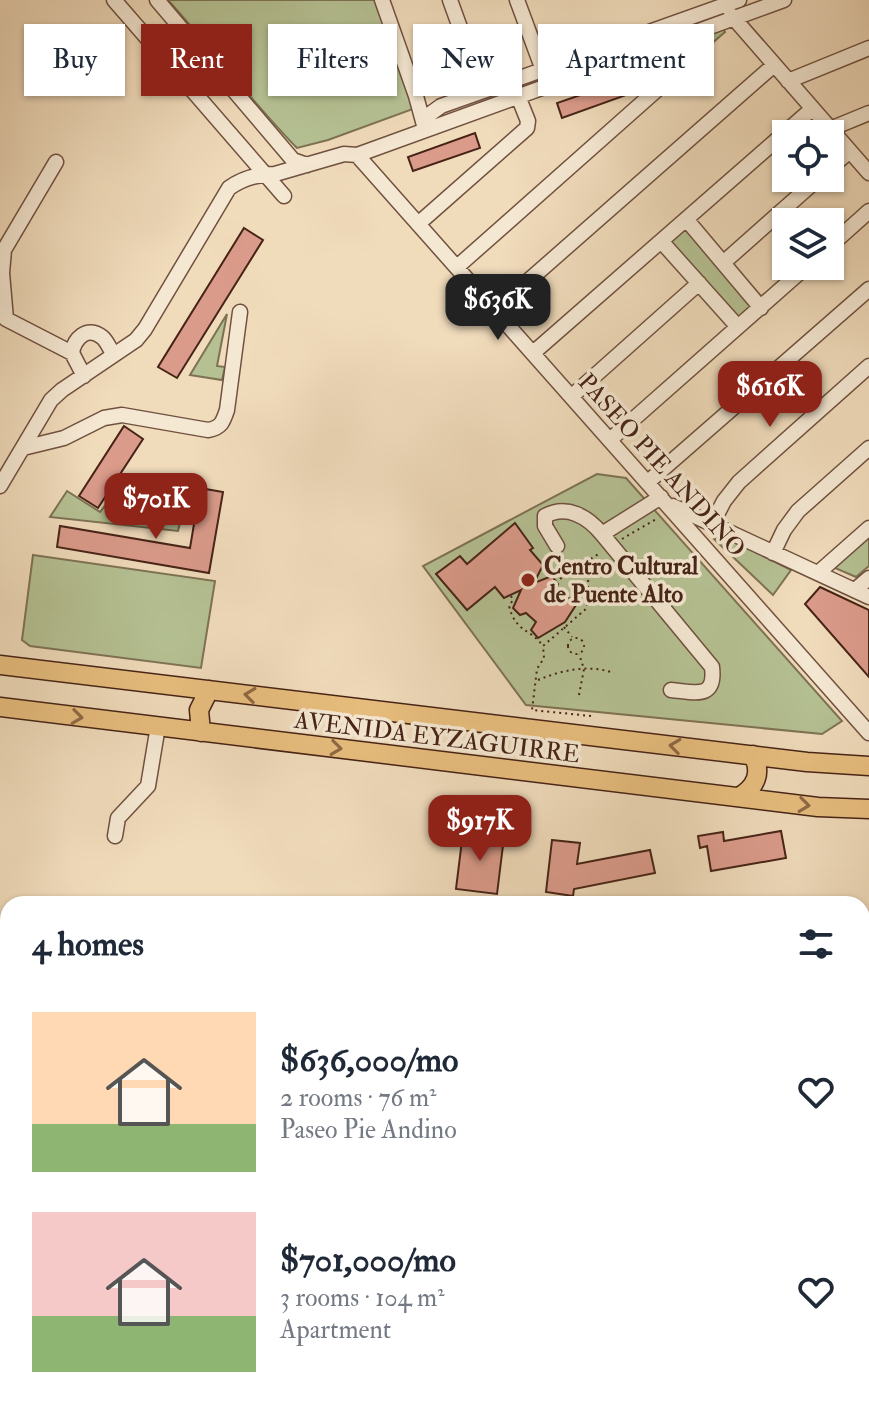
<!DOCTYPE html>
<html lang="en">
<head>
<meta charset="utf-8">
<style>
  :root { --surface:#fff; --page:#f2f2f3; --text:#1f2937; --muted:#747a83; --accent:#8f2418 }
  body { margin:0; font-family:"IM FELL Double Pica",serif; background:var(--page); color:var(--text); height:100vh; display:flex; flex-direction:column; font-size:30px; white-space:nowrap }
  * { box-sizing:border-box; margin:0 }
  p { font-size:26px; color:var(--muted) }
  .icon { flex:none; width:44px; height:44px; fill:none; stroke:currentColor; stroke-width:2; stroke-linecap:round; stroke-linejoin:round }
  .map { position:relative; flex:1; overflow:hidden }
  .details { position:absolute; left:0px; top:896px; width:870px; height:514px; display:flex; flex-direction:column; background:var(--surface); border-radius:24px 24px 0 0; box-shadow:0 2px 6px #0004 }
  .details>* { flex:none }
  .guide { position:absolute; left:24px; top:24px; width:822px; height:72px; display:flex; gap:16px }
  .buttons { position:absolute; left:772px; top:120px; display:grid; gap:16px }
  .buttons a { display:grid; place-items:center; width:72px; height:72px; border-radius:0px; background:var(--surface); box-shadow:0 2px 6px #0004; font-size:40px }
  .price { position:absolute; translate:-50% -68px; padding:0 18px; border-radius:16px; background:var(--accent); color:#fff; font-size:26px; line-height:52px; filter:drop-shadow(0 2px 4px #0008) }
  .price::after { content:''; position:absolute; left:50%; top:48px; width:24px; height:18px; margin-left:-12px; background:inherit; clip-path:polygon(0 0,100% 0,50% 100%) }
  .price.active { background:#222; color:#fff }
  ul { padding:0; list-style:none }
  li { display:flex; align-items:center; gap:24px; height:200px; padding:0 32px }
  li span { display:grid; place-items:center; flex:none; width:224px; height:160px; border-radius:0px; color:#555 }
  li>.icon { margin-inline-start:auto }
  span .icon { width:96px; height:96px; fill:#fffc; stroke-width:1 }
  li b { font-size:34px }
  h2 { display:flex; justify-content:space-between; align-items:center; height:96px; padding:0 32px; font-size:34px }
  .pill { padding:0 28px; border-radius:0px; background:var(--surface); box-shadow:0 2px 6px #0004; font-size:28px; line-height:72px }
  .pill.active { background:var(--accent); color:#fff }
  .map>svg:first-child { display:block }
</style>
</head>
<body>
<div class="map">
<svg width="869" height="1409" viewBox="0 0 869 1409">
  <rect width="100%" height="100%" fill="#f0dbbb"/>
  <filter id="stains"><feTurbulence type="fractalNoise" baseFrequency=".0025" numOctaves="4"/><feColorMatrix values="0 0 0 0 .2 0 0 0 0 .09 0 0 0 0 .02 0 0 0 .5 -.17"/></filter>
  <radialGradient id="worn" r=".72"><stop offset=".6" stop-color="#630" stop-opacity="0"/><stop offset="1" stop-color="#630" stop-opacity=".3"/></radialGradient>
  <!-- green -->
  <path fill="#b5c193" stroke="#7e7254" stroke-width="2" d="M168,0H376L413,109L328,140L297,148C251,101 212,49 168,0Z
    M722,27L725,32L681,70L672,48Z
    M685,225L756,307L739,322L667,241Z
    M227,314L217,366L225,367L222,380L190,375Z
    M597,474L626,478L842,721L822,734L526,705L423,566Z
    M128,477L189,487L178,531L50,517L67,491L100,512Z
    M869,533V566L856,577L835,568Z
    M719,534L791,570L773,595L714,539Z
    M33,555L215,581L201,668L30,646L22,640Z
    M0,979L8,980V1402H404L407,1409H0Z"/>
  <!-- building -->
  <path fill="#db9b8b" stroke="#462316" stroke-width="2" d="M624,80L629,94L562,118L557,103Z
    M475,133L480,148L413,171L408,157Z
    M244,228L263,240L177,378L158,367Z
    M124,426L143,439L98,508L79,496Z
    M200,488L223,492L209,573L57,547L60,526L190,548Z
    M515,523L533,548L530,550L543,565L534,583L552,576L558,584L556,588L565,599L571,598L576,605L565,622L538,638L531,630L536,622L526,613L520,615L513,608L521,590L504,598L495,587L467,610L436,574L460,556L467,564Z
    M820,587L869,610V677L805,604Z
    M781,831L786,858L711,871L707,846L700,848L698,836L723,832L724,841Z
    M463,832L504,837L497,894L456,889Z
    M552,840L580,843L577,864L650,850L655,873L574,889L573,896L546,892Z"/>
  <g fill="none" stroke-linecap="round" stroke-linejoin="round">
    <!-- minor casing -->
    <g stroke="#70513f" stroke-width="17">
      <path id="minor" d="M114,0L284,196
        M157,0L293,160L307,165
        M382,0L416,96L425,129
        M450,0L483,91
        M517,0L543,70
        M731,15L869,173
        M788,81L869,48
        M425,129L430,114L441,106L739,0
        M830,129L869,113
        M357,155L869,733
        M56,162L4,250L2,273L6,319L72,353
        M830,168L850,151
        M686,219L761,308
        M418,224L527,128L528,121L518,96
        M661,241L738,327
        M830,246L869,211
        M723,263L819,178
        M457,267L668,80L673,68L664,45
        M495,310L774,65
        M533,353L812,109
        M84,376L72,353C74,339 87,325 102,337C107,341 110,349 113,354
        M572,396L699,283
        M611,439L807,266
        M23,448L64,438L104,418L122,415L208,430C221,428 223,422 227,410L240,312
        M648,482L869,289
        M0,486L51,400L62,390L136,340L145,329L229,188C243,178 258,174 275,174L344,154L357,155L784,0
        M661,497L602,534L712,667C716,700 695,692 671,690
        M673,506L869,597
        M712,524L724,501L739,482L869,366
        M557,546L545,526V516C567,504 588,517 602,534
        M773,553L784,530L798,511L869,448
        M818,573L869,528
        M855,590L869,578
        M115,836L118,818L148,786L158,726
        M862,1139L869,1140
        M862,1211L869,1210
        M862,1296L869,1308
        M746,1402L751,1409
        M822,1402L827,1409"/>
    </g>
    <!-- major casing -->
    <g stroke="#462316" stroke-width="21">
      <path id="major" d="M0,665L807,762L869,766
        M0,707L818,807L869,809
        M201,732L199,710L209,690
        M739,797C756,787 762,773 753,755"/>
    </g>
    <!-- path -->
    <path stroke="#462316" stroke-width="2" stroke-dasharray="2 4" stroke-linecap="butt" d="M622,539L658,518
      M560,579L588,561
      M511,596L513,600L509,606C516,633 530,628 543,646
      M564,627L572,637
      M568 646a8 8 0 1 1 16 0a8 8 0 1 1-16 0Z
      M538,680C562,670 589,664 614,673
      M579,695L584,669L579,654
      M591,716L532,710L537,669L544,658L543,646L587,608L589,560L600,553
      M0,963H8"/>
    <!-- minor -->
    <use href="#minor" stroke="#f5e8d3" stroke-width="14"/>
    <!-- major -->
    <use href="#major" stroke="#e8be7e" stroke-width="18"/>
  </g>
  <!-- one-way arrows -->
  <defs><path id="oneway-chevron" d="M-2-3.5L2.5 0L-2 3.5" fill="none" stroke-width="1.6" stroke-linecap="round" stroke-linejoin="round" transform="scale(2)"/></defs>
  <g stroke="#8f6945">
    <use href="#oneway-chevron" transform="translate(250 695) rotate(-173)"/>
    <use href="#oneway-chevron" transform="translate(77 717) rotate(7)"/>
    <use href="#oneway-chevron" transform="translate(675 746) rotate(-173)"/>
    <use href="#oneway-chevron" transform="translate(336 748) rotate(7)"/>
    <use href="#oneway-chevron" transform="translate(804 805) rotate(7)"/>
  </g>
  <!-- markers -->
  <circle fill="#8f2418" stroke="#f5e8d3" stroke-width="3" cx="528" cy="580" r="8"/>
  <g text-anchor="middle" stroke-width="7" stroke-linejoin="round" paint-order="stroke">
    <!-- street labels -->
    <g font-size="24" fill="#462316" stroke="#f5e8d3">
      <text transform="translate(662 465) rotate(48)" y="8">PASEO PIE ANDINO</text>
      <text transform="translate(437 737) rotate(7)" y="8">AVENIDA EYZAGUIRRE</text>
    </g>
    <!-- poi labels -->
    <g font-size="24" font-weight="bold" fill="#462316" stroke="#f5e8d3" text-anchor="start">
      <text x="544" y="574">Centro Cultural<tspan x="544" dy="28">de Puente Alto</tspan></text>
    </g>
  </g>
  <rect width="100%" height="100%" filter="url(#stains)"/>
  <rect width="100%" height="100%" fill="url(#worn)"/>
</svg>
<div class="buttons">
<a><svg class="icon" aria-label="locate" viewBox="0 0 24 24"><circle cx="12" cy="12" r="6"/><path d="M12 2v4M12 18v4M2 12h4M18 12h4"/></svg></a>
<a><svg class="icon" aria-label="layers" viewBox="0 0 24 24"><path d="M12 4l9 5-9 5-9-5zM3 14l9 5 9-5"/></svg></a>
</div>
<b class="price active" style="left:498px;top:342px">$636K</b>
<b class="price" style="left:770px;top:429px">$616K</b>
<b class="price" style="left:156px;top:541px">$701K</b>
<b class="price" style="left:480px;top:863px">$917K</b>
<div class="guide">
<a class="pill">Buy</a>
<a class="pill active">Rent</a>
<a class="pill">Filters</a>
<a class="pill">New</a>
<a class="pill">Apartment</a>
</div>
<section class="details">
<h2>4 homes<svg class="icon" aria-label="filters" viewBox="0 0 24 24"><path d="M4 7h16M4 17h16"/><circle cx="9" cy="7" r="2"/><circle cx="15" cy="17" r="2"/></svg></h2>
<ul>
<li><span style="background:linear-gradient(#ffd9b3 70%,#8fb573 0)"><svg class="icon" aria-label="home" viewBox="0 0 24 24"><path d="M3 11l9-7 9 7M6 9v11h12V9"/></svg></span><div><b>$636,000/mo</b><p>2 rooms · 76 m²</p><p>Paseo Pie Andino</p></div><svg class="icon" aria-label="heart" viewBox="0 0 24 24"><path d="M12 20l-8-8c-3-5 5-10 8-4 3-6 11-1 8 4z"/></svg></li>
<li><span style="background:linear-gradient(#f6c9c9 65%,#8fb573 0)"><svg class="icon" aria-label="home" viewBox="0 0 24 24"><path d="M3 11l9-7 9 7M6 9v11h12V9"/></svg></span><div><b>$701,000/mo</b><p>3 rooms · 104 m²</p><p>Apartment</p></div><svg class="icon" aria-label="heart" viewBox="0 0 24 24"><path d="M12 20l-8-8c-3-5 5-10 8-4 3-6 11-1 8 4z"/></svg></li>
</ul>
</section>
</div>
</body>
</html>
